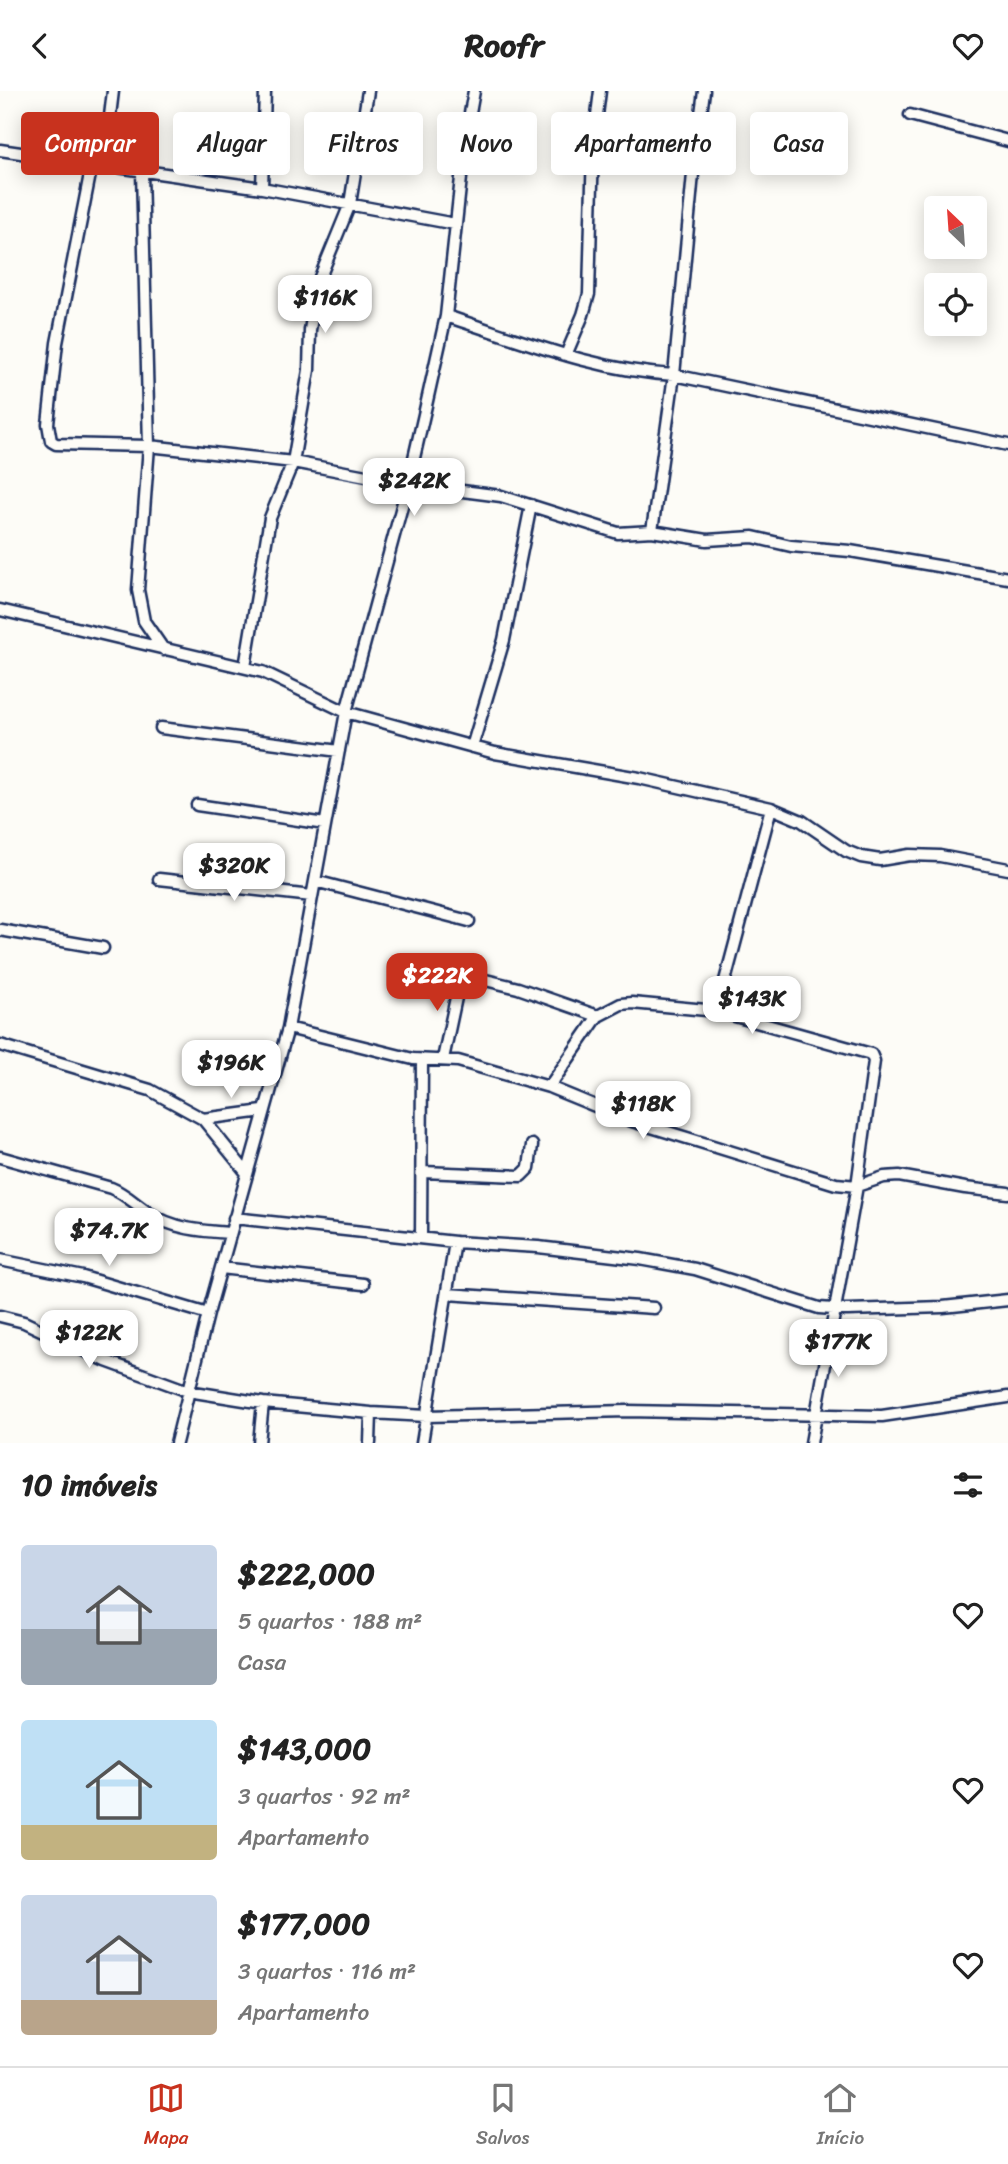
<!DOCTYPE html>
<html lang="pt">
<head>
<meta charset="utf-8">
<style>
  :root { --surface:#fff; --page:#f2f2f2; --text:#222; --muted:#767676; --line:#e0e0e0; --accent:#c8321e }
  body { margin:0; font-family:Sriracha,sans-serif; background:var(--page); color:var(--text); height:100vh; display:flex; flex-direction:column; font-size:26px; white-space:nowrap }
  * { box-sizing:border-box; margin:0 }
  p { font-size:23px; color:var(--muted) }
  .icon { flex:none; width:38px; height:38px; fill:none; stroke:currentColor; stroke-width:2; stroke-linecap:round; stroke-linejoin:round }
  .map { position:relative; height:1352px; overflow:hidden }
  .details { display:flex; flex-direction:column; background:var(--surface); flex:1 }
  .details>* { flex:none }
  .hud { position:absolute; left:21px; top:21px; width:966px; height:63px; display:flex; gap:14px }
  .needle { width:46px; rotate:335deg }
  .fabs { position:absolute; left:924px; top:105px; display:grid; gap:14px }
  .fabs a { display:grid; place-items:center; width:63px; height:63px; border-radius:7px; background:var(--surface); box-shadow:0 4px 18px #0003; font-size:35px }
  .price { position:absolute; translate:-50% -60px; padding:0 16px; border-radius:14px; background:#fff; color:#222; font-size:23px; line-height:46px; filter:drop-shadow(0 2px 4px #0008) }
  .price::after { content:''; position:absolute; left:50%; top:42px; width:21px; height:16px; margin-left:-10px; background:inherit; clip-path:polygon(0 0,100% 0,50% 100%) }
  .price.on { background:var(--accent); color:#fff }
  ul { padding:0; list-style:none }
  li { display:flex; align-items:center; gap:21px; height:175px; padding:0 21px }
  li span { display:grid; place-items:center; flex:none; width:196px; height:140px; border-radius:7px; color:#555 }
  li>.icon { margin-inline-start:auto }
  span .icon { width:84px; height:84px; fill:#fffc; stroke-width:1 }
  li b { font-size:30px }
  h2 { display:flex; justify-content:space-between; align-items:center; height:84px; padding:0 21px; font-size:30px }
  .chip { padding:0 24px; border-radius:7px; background:var(--surface); box-shadow:0 4px 18px #0003; font-size:24px; line-height:63px }
  .chip.on { background:var(--accent); color:#fff }
  header { display:flex; justify-content:space-between; align-items:center; height:91px; padding:0 21px; background:var(--surface); font-size:32px; font-weight:800 }
  .tabs { display:flex; justify-content:space-around; align-items:center; height:98px; border-top:2px solid var(--line); background:var(--surface); font-size:19px; color:var(--muted) }
  .tabs a { display:grid; justify-items:center; gap:4px }
  .tabs .on { color:var(--accent) }
  .map>svg:first-child { display:block }
</style>
</head>
<body>
<header><svg class="icon" aria-label="back" viewBox="0 0 24 24"><path d="M15 5l-7 7 7 7"/></svg>Roofr<svg class="icon" aria-label="heart" viewBox="0 0 24 24"><path d="M12 20l-8-8c-3-5 5-10 8-4 3-6 11-1 8 4z"/></svg></header>
<div class="map">
<svg width="1008" height="1352" viewBox="0 0 1008 1352">
  <rect width="100%" height="100%" fill="#fdfcf7"/>
  <filter id="ink" filterUnits="userSpaceOnUse"><feTurbulence type="fractalNoise" baseFrequency=".0143" numOctaves="2"/><feDisplacementMap in="SourceGraphic" scale="14" xChannelSelector="R" yChannelSelector="G"/><feConvolveMatrix kernelMatrix="1 2 1 2 8 2 1 2 1" color-interpolation-filters="sRGB"/></filter>
  <g filter="url(#ink)">
    <g fill="none" stroke-linecap="round" stroke-linejoin="round">
      <!-- street casing -->
      <g stroke="#1b2f5e" stroke-width="15">
        <path id="street" d="M910,24L1008,50
          M0,59L262,97L455,133
          M92,73L57,252L48,333L51,350L56,353L149,355L293,371L408,393L501,405L618,442L652,440L707,449L753,446L791,455L850,460L1008,487
          M104,75L113,0
          M142,81L149,355L138,499L144,530L164,559
          M262,97L265,0
          M446,225C521,249 595,280 674,284L1008,354
          M566,264L583,224L589,203L593,56L600,0
          M652,440L674,284L693,83L704,0
          M0,519L263,581L346,621L495,662L639,687L771,717L802,730L846,760L861,766L880,769L910,764L940,765L1008,778
          M245,576L270,427L293,371L309,279L310,239L318,191L350,113L368,0
          M161,637L339,660
          M472,656L504,549L531,414
          M197,714L325,733
          M159,788L312,805
          M315,790L469,830
          M0,839L103,857
          M717,920L771,717
          M288,937L413,968L458,970L549,996L632,1030L836,1093L857,1095L884,1086L899,1085L965,1097L1008,1102
          M0,954L150,999L203,1028L246,1081
          M443,968L461,883L518,897L598,925
          M549,996L598,925L621,913L632,912L717,920L871,963L874,970L857,1095L811,1352
          M203,1028L263,1020
          M0,1066L111,1097C126,1103 136,1114 149,1122C173,1138 201,1140 230,1142
          M423,1081L521,1085L529,1077L532,1054
          M234,1127L455,1151L538,1156L640,1168L695,1178L819,1217L848,1219L943,1216L1008,1209
          M421,1147L422,969
          M0,1169L83,1186L208,1223
          M221,1177L363,1193
          M447,1203L654,1217
          M0,1225L24,1231L106,1270L188,1300L263,1312L371,1322L427,1325L627,1320L882,1325L1008,1306
          M176,1352L208,1223L288,937L346,621L408,393L425,319L446,225L465,50L474,0
          M259,1352L263,1312
          M370,1352L371,1322
          M422,1352L455,1151"/>
      </g>
      <!-- street -->
      <use href="#street" stroke="#fdfcf7" stroke-width="10"/>
    </g>
  </g>
</svg>
<div class="fabs">
<a><svg class="needle" viewBox="-14 -14 28 28"><path d="M0-13l5 13h-10z" fill="#e53935"/><path d="M0 13l5-13h-10z" fill="#767676"/></svg></a>
<a><svg class="icon" aria-label="locate" viewBox="0 0 24 24"><circle cx="12" cy="12" r="6"/><path d="M12 2v4M12 18v4M2 12h4M18 12h4"/></svg></a>
</div>
<b class="price" style="left:325px;top:244px">$116K</b>
<b class="price" style="left:414px;top:427px">$242K</b>
<b class="price" style="left:234px;top:812px">$320K</b>
<b class="price on" style="left:437px;top:922px">$222K</b>
<b class="price" style="left:752px;top:945px">$143K</b>
<b class="price" style="left:231px;top:1009px">$196K</b>
<b class="price" style="left:643px;top:1050px">$118K</b>
<b class="price" style="left:109px;top:1177px">$74.7K</b>
<b class="price" style="left:89px;top:1279px">$122K</b>
<b class="price" style="left:838px;top:1288px">$177K</b>
<div class="hud">
<a class="chip on">Comprar</a>
<a class="chip">Alugar</a>
<a class="chip">Filtros</a>
<a class="chip">Novo</a>
<a class="chip">Apartamento</a>
<a class="chip">Casa</a>
</div>
</div>
<section class="details">
<h2>10 imóveis<svg class="icon" aria-label="filters" viewBox="0 0 24 24"><path d="M4 7h16M4 17h16"/><circle cx="9" cy="7" r="2"/><circle cx="15" cy="17" r="2"/></svg></h2>
<ul>
<li><span style="background:linear-gradient(#c9d6e8 60%,#9aa5b1 0)"><svg class="icon" aria-label="home" viewBox="0 0 24 24"><path d="M3 11l9-7 9 7M6 9v11h12V9"/></svg></span><div><b>$222,000</b><p>5 quartos · 188 m²</p><p>Casa</p></div><svg class="icon" aria-label="heart" viewBox="0 0 24 24"><path d="M12 20l-8-8c-3-5 5-10 8-4 3-6 11-1 8 4z"/></svg></li>
<li><span style="background:linear-gradient(#bfe0f5 75%,#c2b280 0)"><svg class="icon" aria-label="home" viewBox="0 0 24 24"><path d="M3 11l9-7 9 7M6 9v11h12V9"/></svg></span><div><b>$143,000</b><p>3 quartos · 92 m²</p><p>Apartamento</p></div><svg class="icon" aria-label="heart" viewBox="0 0 24 24"><path d="M12 20l-8-8c-3-5 5-10 8-4 3-6 11-1 8 4z"/></svg></li>
<li><span style="background:linear-gradient(#c9d6e8 75%,#b9a48a 0)"><svg class="icon" aria-label="home" viewBox="0 0 24 24"><path d="M3 11l9-7 9 7M6 9v11h12V9"/></svg></span><div><b>$177,000</b><p>3 quartos · 116 m²</p><p>Apartamento</p></div><svg class="icon" aria-label="heart" viewBox="0 0 24 24"><path d="M12 20l-8-8c-3-5 5-10 8-4 3-6 11-1 8 4z"/></svg></li>
</ul>
</section>
<nav class="tabs">
<a class="on"><svg class="icon" aria-label="map" viewBox="0 0 24 24"><path d="M3 6l6-2 6 2 6-2v14l-6 2-6-2-6 2zM9 4v14M15 6v14"/></svg>Mapa</a>
<a><svg class="icon" aria-label="saved" viewBox="0 0 24 24"><path d="M7 4h10v16l-5-4-5 4z"/></svg>Salvos</a>
<a><svg class="icon" aria-label="home" viewBox="0 0 24 24"><path d="M3 11l9-7 9 7M6 9v11h12V9"/></svg>Início</a>
</nav>
</body>
</html>
